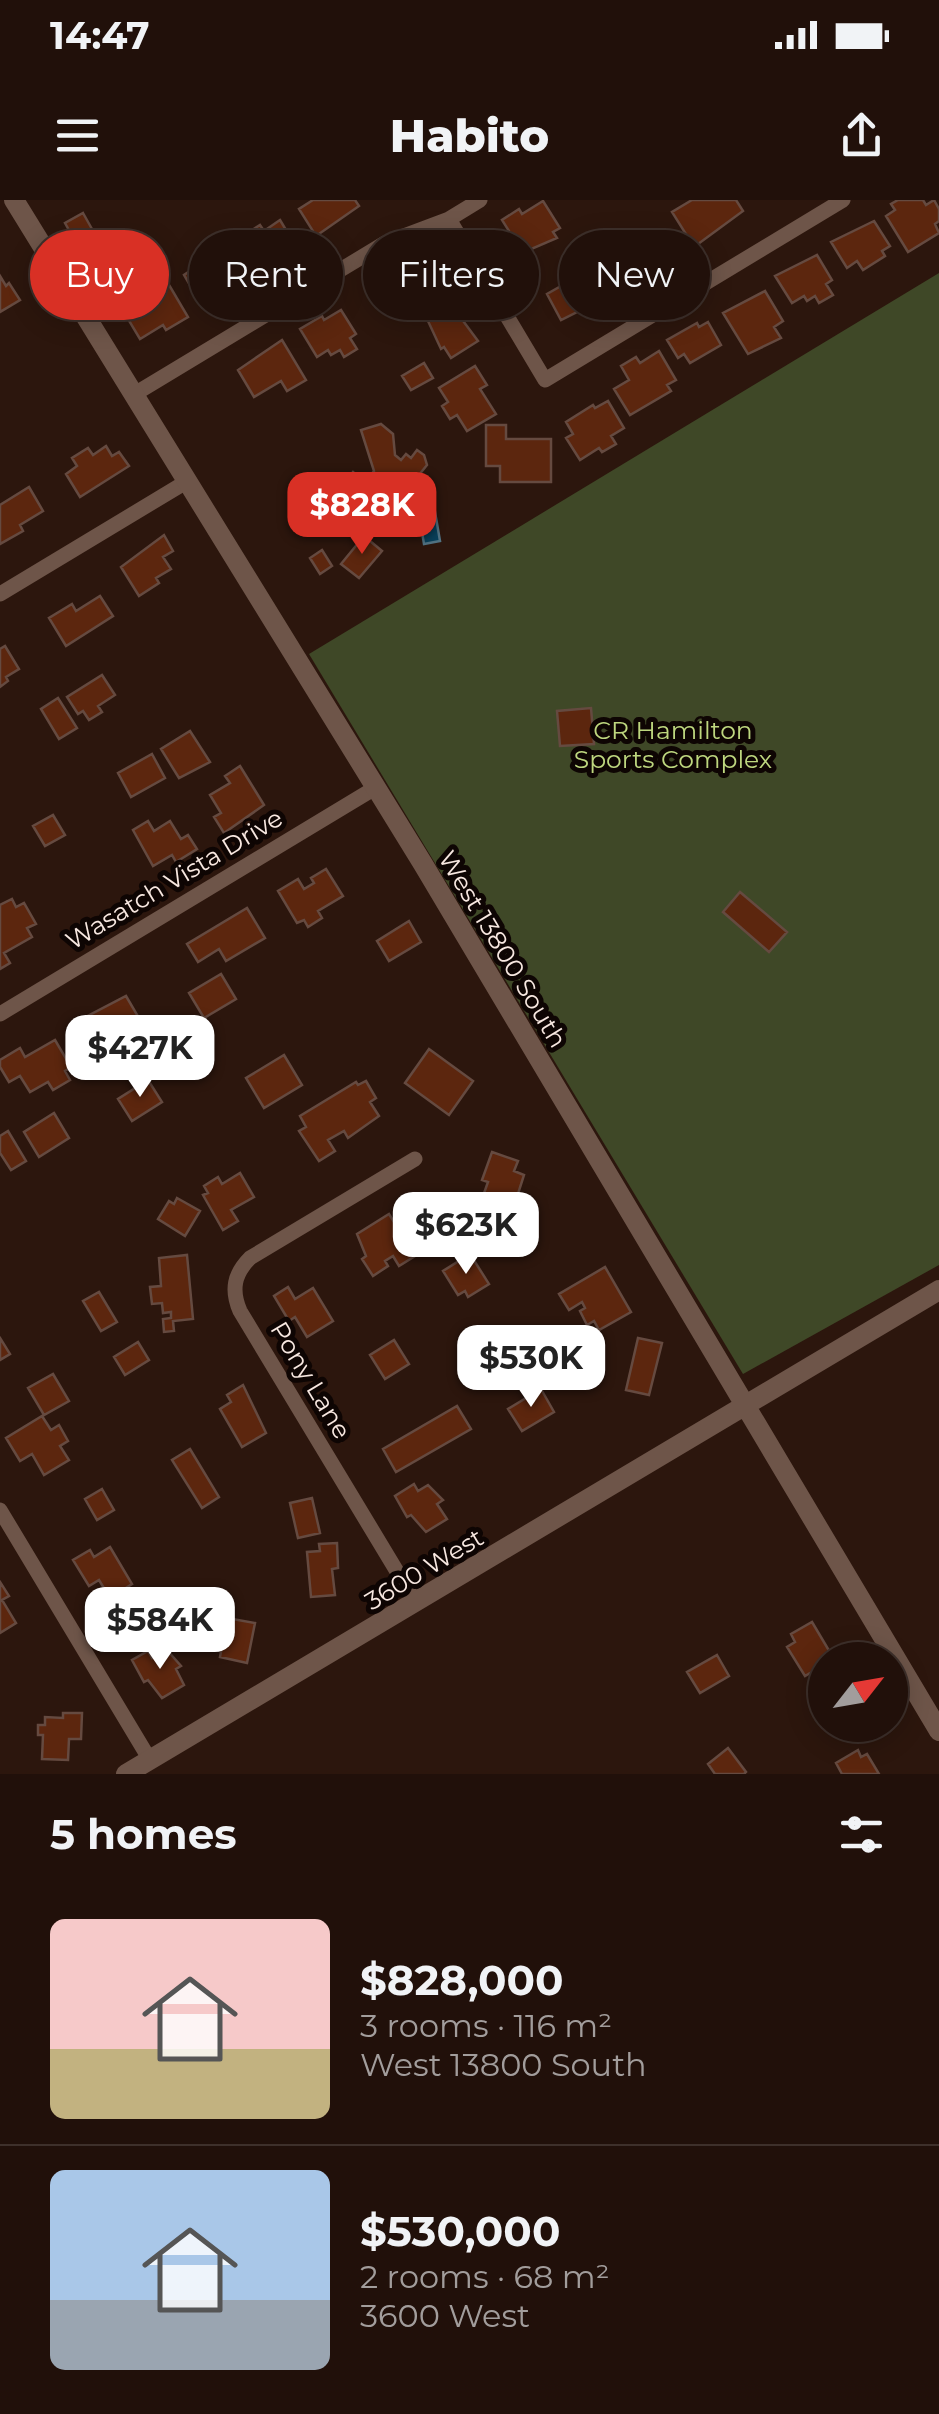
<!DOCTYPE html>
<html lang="en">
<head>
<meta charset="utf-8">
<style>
  :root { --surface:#21100a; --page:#291913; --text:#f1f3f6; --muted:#a29d9c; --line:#3e302b; --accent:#d93025 }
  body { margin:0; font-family:Montserrat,sans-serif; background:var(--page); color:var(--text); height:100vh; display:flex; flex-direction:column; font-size:38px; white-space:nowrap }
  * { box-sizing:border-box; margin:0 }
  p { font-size:32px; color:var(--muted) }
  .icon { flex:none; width:55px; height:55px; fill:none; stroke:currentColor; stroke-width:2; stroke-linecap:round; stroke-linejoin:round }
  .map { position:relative; height:1574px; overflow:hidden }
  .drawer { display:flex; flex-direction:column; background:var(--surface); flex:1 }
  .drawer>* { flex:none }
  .guide { position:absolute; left:30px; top:30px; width:880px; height:90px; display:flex; gap:20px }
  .needle { width:65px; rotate:59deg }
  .fabs { position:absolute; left:808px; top:1442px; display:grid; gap:20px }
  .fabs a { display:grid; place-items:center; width:100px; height:100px; border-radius:50%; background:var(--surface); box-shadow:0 5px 25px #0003,0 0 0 2px var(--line); font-size:50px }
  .price { position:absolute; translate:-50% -85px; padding:0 22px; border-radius:20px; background:#fff; color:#222; font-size:32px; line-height:65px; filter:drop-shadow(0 2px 5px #0008) }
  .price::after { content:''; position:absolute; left:50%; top:60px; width:30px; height:22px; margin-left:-15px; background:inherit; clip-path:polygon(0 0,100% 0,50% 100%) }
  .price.active { background:var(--accent); color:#fff }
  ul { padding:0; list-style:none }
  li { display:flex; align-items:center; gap:30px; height:250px; padding:0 50px }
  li+li { border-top:2px solid var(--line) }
  li span { display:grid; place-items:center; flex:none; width:280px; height:200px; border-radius:15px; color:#555 }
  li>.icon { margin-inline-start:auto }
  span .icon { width:120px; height:120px; fill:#fffc; stroke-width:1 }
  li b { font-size:42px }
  h2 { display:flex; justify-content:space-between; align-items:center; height:120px; padding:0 50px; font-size:42px }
  .tag { padding:0 35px; border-radius:45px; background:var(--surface); box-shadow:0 5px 25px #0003,0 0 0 2px var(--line); font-size:35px; line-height:90px }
  .tag.active { background:var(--accent); color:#fff }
  .status { display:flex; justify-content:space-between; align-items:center; height:70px; padding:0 50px; background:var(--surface); direction:ltr }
  .status svg { height:28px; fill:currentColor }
  header { display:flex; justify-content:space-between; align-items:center; height:130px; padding:0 50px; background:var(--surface); font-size:45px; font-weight:800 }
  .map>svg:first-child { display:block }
</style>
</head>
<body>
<div class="status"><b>14:47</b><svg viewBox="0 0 49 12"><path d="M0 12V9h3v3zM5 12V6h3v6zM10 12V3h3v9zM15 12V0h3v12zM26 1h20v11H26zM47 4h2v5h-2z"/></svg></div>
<header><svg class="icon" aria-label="menu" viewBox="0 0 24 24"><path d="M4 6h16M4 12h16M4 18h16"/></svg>Habito<svg class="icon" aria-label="share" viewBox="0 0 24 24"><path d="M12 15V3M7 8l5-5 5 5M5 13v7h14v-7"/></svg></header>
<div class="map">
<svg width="939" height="1574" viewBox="0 0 939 1574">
  <rect width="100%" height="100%" fill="#2c160d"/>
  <!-- green -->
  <path fill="#3f4827" d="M939,73V1065L743,1174L309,454Z"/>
  <!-- water -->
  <path fill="#09405a" stroke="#517282" stroke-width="2.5" d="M434,306L440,341L424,344L418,309Z"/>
  <!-- building -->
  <path fill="#5c260e" stroke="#654a40" stroke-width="2.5" d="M313,0H355L359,6L316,36L299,9Z
    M692,0H736L743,11L694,47L672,12Z
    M898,0H923L926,5L934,0L939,9V21L935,24L939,33L908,52L886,16L895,10L891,4Z
    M543,1L560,28L553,32L557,38L508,59L496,39L509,31L502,20L519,9L522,14Z
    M83,13L97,38L79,48L65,23Z
    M280,20L295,45L260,70L242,43L252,36L249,32L260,25L264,31Z
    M874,21L890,46L882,51L885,56L863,70L857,61L847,68L831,42Z
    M650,34L665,58L630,84L613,56Z
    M120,48L125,64L111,68L106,52Z
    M220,51L236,77L227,82L230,87L201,104L184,75Z
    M157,55L166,70L162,73L188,117L166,130L163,125L140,139L125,114L148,100L145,96L142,98L137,90L144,86L133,69Z
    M817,55L832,80L826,84L833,95L819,103L815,96L807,101L804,96L792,103L775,76Z
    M405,65L407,70L416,65L429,88L398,107L393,98L386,102L375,83Z
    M593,68L609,96L561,120L547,94Z
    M0,76L6,86L9,83L20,100L0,112Z
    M765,91L783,121L774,127L781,138L748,154L723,113Z
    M452,106L478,141L451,158L444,147L441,149L428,121Z
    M341,110L356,134L350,138L357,149L344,157L340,150L331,155L328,150L317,157L300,129L322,116L324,120Z
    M708,122L721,145L690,163L684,154L678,158L667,140L697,123L699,127Z
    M282,140L306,180L287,191L281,181L254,197L238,170Z
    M659,151L676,180L667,185L671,191L630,215L614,189L629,180L621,166L636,157L640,163Z
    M424,163L433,178L411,190L402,176Z
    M475,166L487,185L480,189L496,214L467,231L457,215L450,219L442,206L448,202L439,188Z
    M608,201L624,228L611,236L616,244L602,252L599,248L580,260L566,238L573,234L566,222L593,205L595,208Z
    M381,224L393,234L395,255L401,260L406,254L411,258L417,250L424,255L427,265L410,286L403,280L396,288L398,295L388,308L392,320L387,326L382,322L376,329L370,324L361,335L342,320L363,296L345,282L353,272L365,282L374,271L361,230Z
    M486,225H506V239H551V282H500V266H486Z
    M106,246L112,256L119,252L129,266L80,297L66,274L77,266L72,258L88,248L93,255Z
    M29,287L43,311L20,325L23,331L0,344V305Z
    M164,335L173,351L163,357L171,369L156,378L159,383L139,396L121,367Z
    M364,336L382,351L359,378L341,364Z
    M322,350L332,366L320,374L310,358Z
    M100,396L113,416L66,446L49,418L72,404L76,411Z
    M5,446L19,469L6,477L8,481L0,487V449Z
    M102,475L115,495L98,506L102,512L89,520L83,511L78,514L67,497Z
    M58,498L77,528L59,539L41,509Z
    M591,508L594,544L560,546L557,511Z
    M190,531L210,562L179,578L161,549Z
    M152,554L165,578L131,597L118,573Z
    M240,566L264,605L224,633L214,617L221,613L210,595L230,583L225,576Z
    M53,615L65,635L45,646L33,626Z
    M148,621L154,631L170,621L181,639L188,635L197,649L176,662L172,655L153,666L133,630Z
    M326,669L343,696L318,711L322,718L308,727L304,720L297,723L278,691L298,679L304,689L314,683L311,678Z
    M740,692L787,732L769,752L723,712Z
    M12,699L16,707L24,703L36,724L27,728L32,737L4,753L10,763L0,769V705Z
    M247,708L265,738L226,761L219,749L198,762L187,744Z
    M409,721L421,742L389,761L377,741Z
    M221,774L236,799L204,818L189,793Z
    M126,796L143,825L123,837L129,848L116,856L109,845L95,853L76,822Z
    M55,840L71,867L65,871L70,880L53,890L48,882L30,892L20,876L9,882L0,867V860L20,848L25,857Z
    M429,849L473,881L449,915L405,883Z
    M284,855L302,885L264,908L246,878Z
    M148,880L162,902L132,921L118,899Z
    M366,881L376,898L370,902L379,916L348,938L344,931L328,940L335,951L319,961L299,931L306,927L300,916L356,882L358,885Z
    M54,913L69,938L39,957L24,932Z
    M8,931L26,961L11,970L0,953V936Z
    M492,952L518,961L514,971L524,975L516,1000L521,1002L516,1017L508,1014L504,1023L477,1013L488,982L482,980Z
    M240,973L254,997L231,1010L238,1021L223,1030L203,995L208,993L204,986L218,977L222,984Z
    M177,998L200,1011L185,1036L158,1019L169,1001L174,1004Z
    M389,1014L397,1027L406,1021L421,1046L412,1051L415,1056L399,1066L393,1056L385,1061L388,1066L373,1076L362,1059L366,1056L357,1034Z
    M470,1054L489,1084L468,1097L465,1091L458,1095L443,1071Z
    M187,1055L193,1119L173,1121L174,1131L164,1132L163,1119L171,1118V1112L163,1113L162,1103L152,1104L150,1087L161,1086L159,1058Z
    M605,1067L631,1112L599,1130L594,1121L587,1125L580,1111L585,1108L582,1102L569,1110L559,1094Z
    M288,1087L295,1099L313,1088L333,1121L307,1137L295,1117L289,1121L274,1096Z
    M99,1092L117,1122L101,1131L83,1101Z
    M0,1138L10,1154L0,1160Z
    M638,1138L662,1143L649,1195L626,1190Z
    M394,1140L409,1164L385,1179L370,1155Z
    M138,1142L149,1160L125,1175L114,1157Z
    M53,1174L69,1201L44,1215L28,1188Z
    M243,1185L266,1233L242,1247L220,1209L231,1202L227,1195Z
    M541,1189L554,1212L522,1231L508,1209Z
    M457,1206L471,1229L396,1272L383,1249Z
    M42,1216L51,1230L59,1225L68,1241L60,1246L69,1260L44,1275L32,1254L20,1261L6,1238Z
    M190,1249L219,1297L202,1308L172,1260Z
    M414,1284L418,1291L428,1285L443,1300L437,1304L447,1319L426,1332L411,1315L407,1317L395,1296Z
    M102,1289L114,1310L97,1320L85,1299Z
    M312,1298L320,1333L298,1338L290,1303Z
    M337,1343L338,1368L332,1369L335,1395L311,1397L307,1352L320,1351L319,1344Z
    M110,1347L132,1384L110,1398L99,1380L89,1386L73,1360L90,1350L94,1357Z
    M0,1382L9,1396L2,1400L16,1423L0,1433Z
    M227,1418L255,1423L247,1463L220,1457Z
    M812,1422L834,1459L825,1460V1464L805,1476L787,1447L795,1442L791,1434Z
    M167,1450L181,1466L176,1469L184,1485L162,1498L148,1480L144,1482L132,1460L148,1451L152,1458Z
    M717,1455L729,1476L700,1493L687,1472Z
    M63,1513H82L81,1539H69L68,1560L42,1559L43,1535H38V1525H45V1517L63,1518Z
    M728,1548L746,1572L744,1574H715L708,1564Z
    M858,1550L861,1557L867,1554L879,1574H842L836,1563Z"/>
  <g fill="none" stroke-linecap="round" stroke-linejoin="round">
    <!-- minor -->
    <path stroke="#6e5549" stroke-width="15" d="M449,19L545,180L843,0
      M133,195L385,43L449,19L480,0
      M0,394L186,282
      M0,814L375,588
      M415,959L250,1058C234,1074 231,1090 240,1111L416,1403
      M0,1310L150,1560"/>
    <!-- tertiary -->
    <path stroke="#6e5549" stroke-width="20" d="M14,0L423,664L939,1531
      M126,1574L939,1090"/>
  </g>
  <g text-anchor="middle" stroke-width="10" stroke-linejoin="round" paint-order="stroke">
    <!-- park labels -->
    <g font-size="25" fill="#bed77f" stroke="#0e0503">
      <text x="673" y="539">CR Hamilton<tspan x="673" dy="29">Sports Complex</tspan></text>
    </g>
    <!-- street labels -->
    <g font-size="25" fill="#f8e8e1" stroke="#0e0503">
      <text transform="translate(174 679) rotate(-31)" y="9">Wasatch Vista Drive</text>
      <text transform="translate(503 749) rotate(59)" y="9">West 13800 South</text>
      <text transform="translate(311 1180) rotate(59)" y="9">Pony Lane</text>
      <text transform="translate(424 1369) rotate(-31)" y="9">3600 West</text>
    </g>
  </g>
</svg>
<div class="fabs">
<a><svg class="needle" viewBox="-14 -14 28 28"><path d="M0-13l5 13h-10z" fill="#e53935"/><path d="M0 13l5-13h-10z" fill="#a29d9c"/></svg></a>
</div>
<b class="price active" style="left:362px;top:357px">$828K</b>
<b class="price" style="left:140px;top:900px">$427K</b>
<b class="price" style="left:466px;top:1077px">$623K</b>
<b class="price" style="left:531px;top:1210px">$530K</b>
<b class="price" style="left:160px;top:1472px">$584K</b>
<div class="guide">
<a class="tag active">Buy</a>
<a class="tag">Rent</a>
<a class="tag">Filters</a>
<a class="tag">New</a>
</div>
</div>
<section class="drawer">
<h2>5 homes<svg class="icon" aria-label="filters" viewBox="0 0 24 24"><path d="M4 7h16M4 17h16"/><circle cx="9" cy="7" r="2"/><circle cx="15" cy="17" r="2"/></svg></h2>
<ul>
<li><span style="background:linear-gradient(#f6c9c9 65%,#c2b280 0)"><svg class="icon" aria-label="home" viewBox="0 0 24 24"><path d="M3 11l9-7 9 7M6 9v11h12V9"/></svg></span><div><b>$828,000</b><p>3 rooms · 116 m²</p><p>West 13800 South</p></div></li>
<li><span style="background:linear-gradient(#a9c7e8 65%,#9aa5b1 0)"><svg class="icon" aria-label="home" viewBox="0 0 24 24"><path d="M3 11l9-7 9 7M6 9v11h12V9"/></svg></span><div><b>$530,000</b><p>2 rooms · 68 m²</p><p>3600 West</p></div></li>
</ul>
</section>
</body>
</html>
